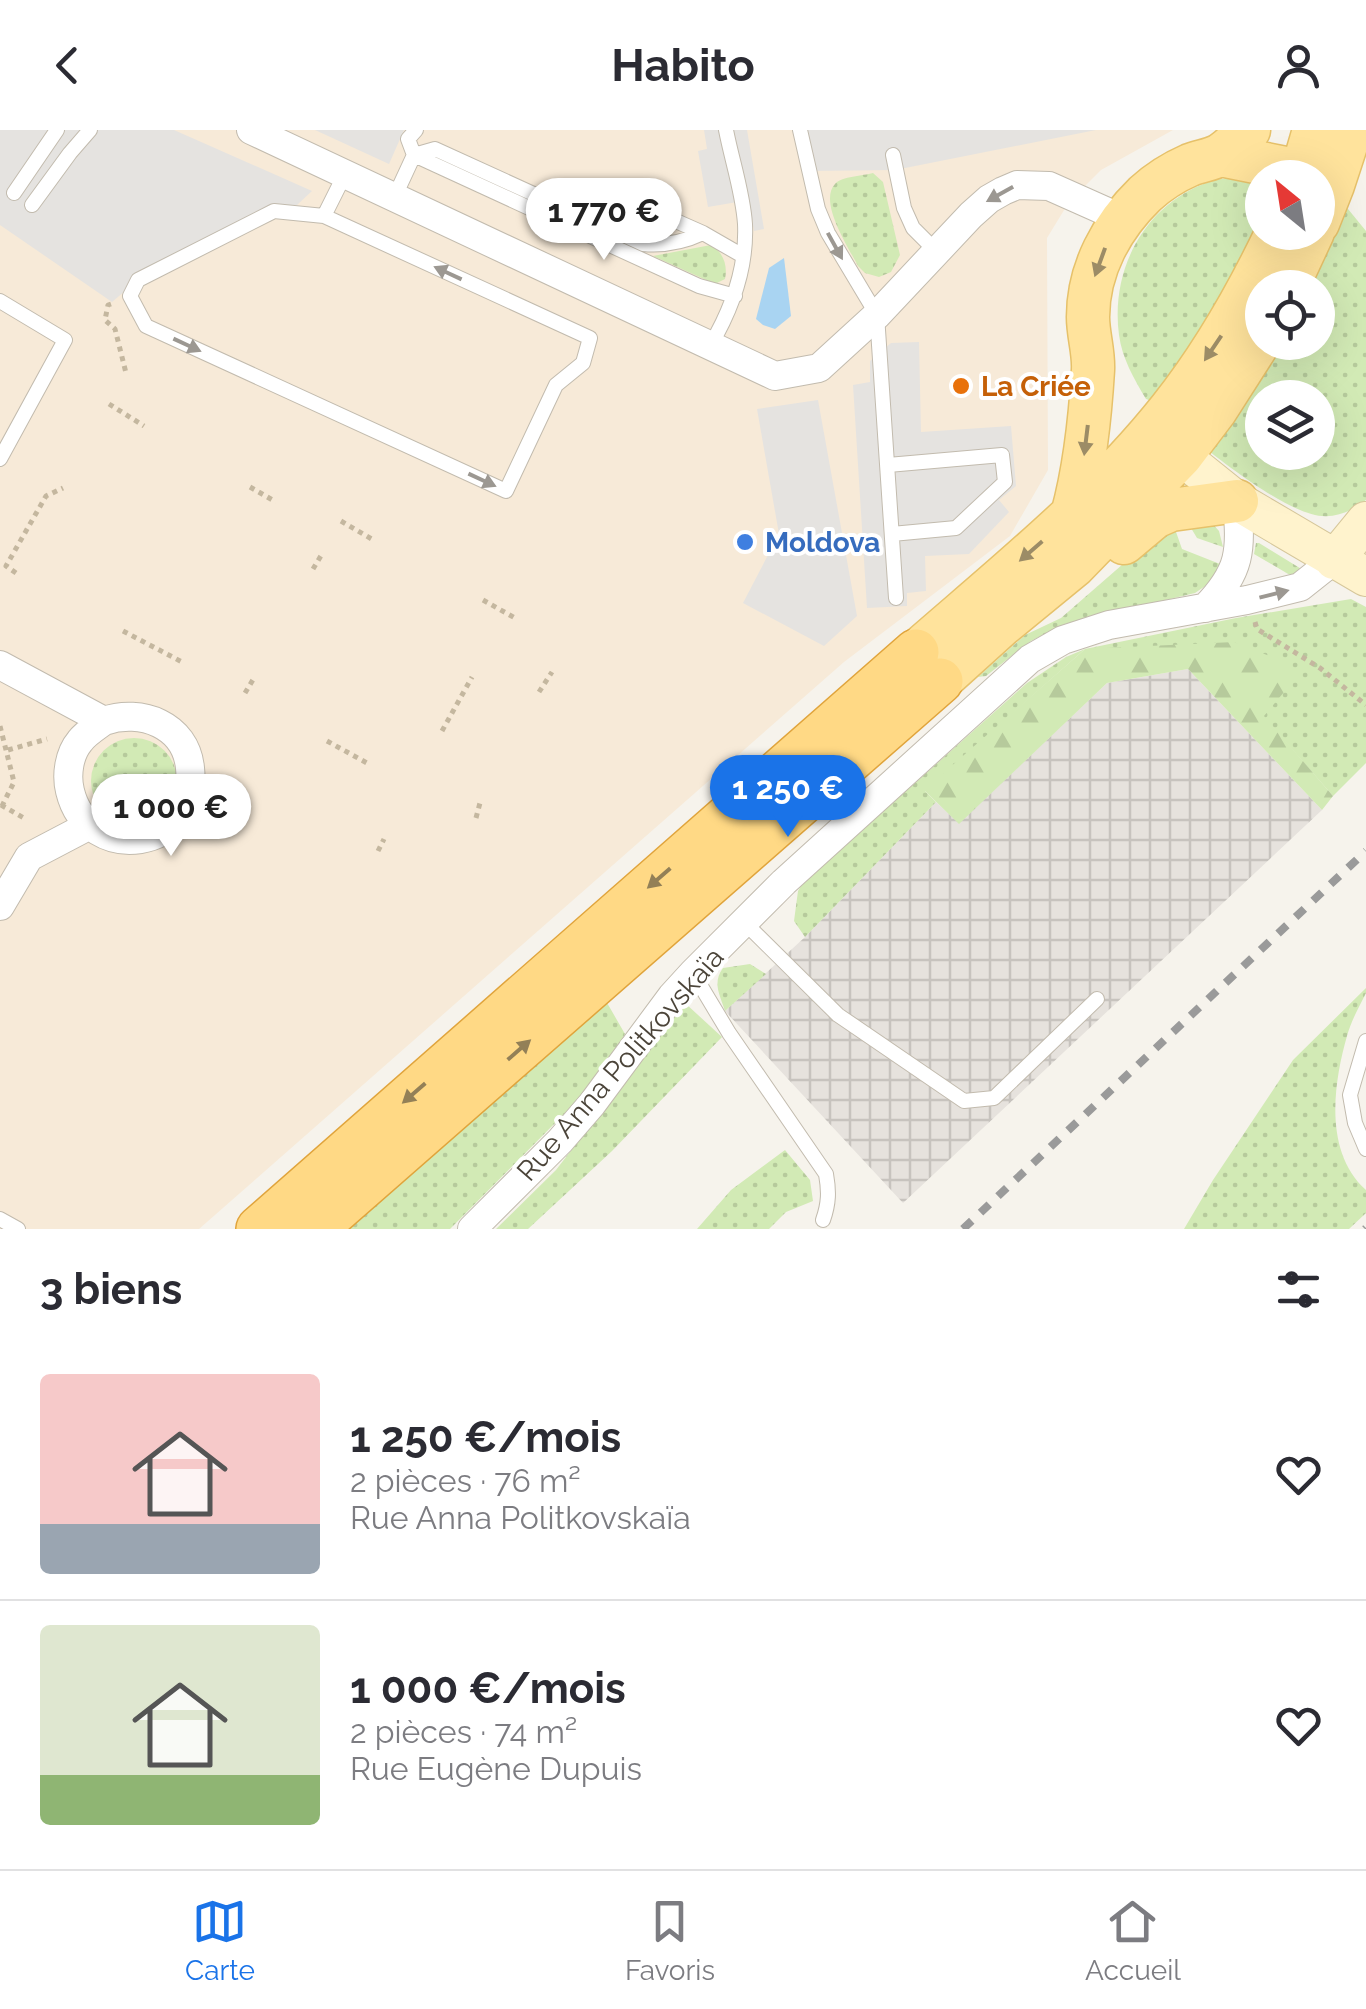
<!DOCTYPE html>
<html lang="fr">
<head>
<meta charset="utf-8">
<style>
  :root { --surface:#fff; --page:#f7f7f7; --text:#2b2b33; --muted:#7c7c81; --line:#e1e1e2; --accent:#1a73e8 }
  body { margin:0; font-family:Raleway,sans-serif; background:var(--page); color:var(--text); height:100vh; display:flex; flex-direction:column; font-size:38px; white-space:nowrap }
  * { box-sizing:border-box; margin:0 }
  p { font-size:32px; color:var(--muted) }
  .icon { flex:none; width:55px; height:55px; fill:none; stroke:currentColor; stroke-width:2; stroke-linecap:round; stroke-linejoin:round }
  .map { position:relative; height:1099px; overflow:hidden }
  .panel { display:flex; flex-direction:column; background:var(--surface); flex:1 }
  .panel>* { flex:none }
  .needle { width:65px; rotate:330deg }
  .controls { position:absolute; left:1245px; top:30px; display:grid; gap:20px }
  .controls a { display:grid; place-items:center; width:90px; height:90px; border-radius:50%; background:var(--surface); box-shadow:0 10px 40px #0002; font-size:50px }
  .price { position:absolute; translate:-50% -85px; padding:0 22px; border-radius:35px; background:#fff; color:#222; font-size:32px; line-height:65px; filter:drop-shadow(0 2px 5px #0008) }
  .price::after { content:''; position:absolute; left:50%; top:60px; width:30px; height:22px; margin-left:-15px; background:inherit; clip-path:polygon(0 0,100% 0,50% 100%) }
  .price.active { background:var(--accent); color:#fff }
  ul { padding:0; list-style:none }
  li { display:flex; align-items:center; gap:30px; height:250px; padding:0 40px }
  li+li { border-top:2px solid var(--line) }
  li span { display:grid; place-items:center; flex:none; width:280px; height:200px; border-radius:10px; color:#555 }
  li>.icon { margin-inline-start:auto }
  span .icon { width:120px; height:120px; fill:#fffc; stroke-width:1 }
  li b { font-size:42px }
  h2 { display:flex; justify-content:space-between; align-items:center; height:120px; padding:0 40px; font-size:42px }
  header { display:flex; justify-content:space-between; align-items:center; height:130px; padding:0 40px; background:var(--surface); font-size:45px; font-weight:700 }
  .tab-bar { display:flex; justify-content:space-around; align-items:center; height:140px; border-top:2px solid var(--line); background:var(--surface); font-size:28px; color:var(--muted) }
  .tab-bar a { display:grid; justify-items:center; gap:5px }
  .tab-bar .active { color:var(--accent) }
  .map>svg:first-child { display:block }
</style>
</head>
<body>
<header><svg class="icon" aria-label="back" viewBox="0 0 24 24"><path d="M15 5l-7 7 7 7"/></svg>Habito<svg class="icon" aria-label="person" viewBox="0 0 24 24"><circle cx="12" cy="8" r="4"/><path d="M4 21q1-7 8-7t8 7"/></svg></header>
<div class="map">
<svg width="1366" height="1099" viewBox="0 0 1366 1099">
  <defs>
    <pattern id="industrial-grid" width="8" height="8" patternUnits="userSpaceOnUse" patternTransform="scale(2.5)"><rect width="8" height="8" fill="#e6e2dd"/><path d="M0 4h8M4 0v8" fill="none" stroke="#c7c3be"/></pattern>
    <pattern id="grass-dots" width="8" height="8" patternUnits="userSpaceOnUse" patternTransform="scale(2.5)"><rect width="8" height="8" fill="#d2eab5"/><path d="M2 2h.1M6 6h.1" fill="none" stroke="#b6ca9c" stroke-width="1.8" stroke-linecap="round"/></pattern>
    <pattern id="forest-firs" width="22" height="20" patternUnits="userSpaceOnUse" patternTransform="scale(2.5)"><rect width="22" height="20" fill="#d2eab5"/><path d="M5 1l3.5 6h-7zM16 11l3.5 6h-7z" fill="#b6ca9c"/></pattern>
  </defs>
  <rect width="100%" height="100%" fill="#f6f3ec"/>
  <!-- commercial -->
  <path fill="#f7ead8" d="M0,0H1173L1101,40L1069,72L1047,108L1048,340L1010,406L844,532L199,1099H0Z"/>
  <!-- industrial -->
  <path fill="url(#industrial-grid)" d="M1188,539L1322,680L903,1073L725,881L805,807L936,672L959,693L1107,553Z"/>
  <!-- grass -->
  <path fill="url(#grass-dots)" fill-rule="evenodd" d="M873,43L883,52L900,125L891,142L879,147L865,143L858,136C849,118 818,72 835,54C842,46 863,46 873,43Z
    M1243,46L1262,48V99L1260,105L1155,272L1146,269C1134,249 1122,228 1119,205C1110,138 1146,72 1212,51C1221,48 1233,48 1243,46Z
    M1348,79L1366,101V370C1355,378 1344,385 1329,386C1298,390 1235,341 1210,322L1277,213L1318,212V158L1308,157L1341,80ZM1262,268H1318V322H1262Z
    M711,115C723,122 728,135 725,149L715,154L653,126Z
    M1211,392L1219,401L1223,417L1197,408L1188,393Z
    M1175,399L1182,419L1220,434L1211,452L1195,463L1065,494L1031,511L986,546L978,547L1025,505L1061,488L1154,407Z
    M1256,413H1259L1303,440L1295,448L1254,424Z
    M1351,469L1366,477V633L1333,666L1263,586L1294,549L1085,519L925,661L936,672L805,807L794,791L798,761L802,754L1027,553L1066,527L1085,519L1236,488Z
    M91 651a43 43 0 1 1 86 0a43 43 0 1 1-86 0Z
    M750,834L766,844L725,881C720,865 712,853 723,838Z
    M1366,858V863C1359,877 1351,891 1347,906C1333,955 1324,1022 1366,1060V1083L1349,1099H1184L1213,1050L1293,930Z
    M606,871L625,904L605,938L565,983L450,1099H343Z
    M685,873L722,907L612,1021L528,1099H496L556,1040Z
    M785,1020L810,1050L813,1071L786,1082L769,1099H697L731,1060Z"/>
  <!-- forest -->
  <path fill="url(#forest-firs)" d="M1234,512L1272,527L1295,549L1264,586L1333,666L1322,680L1188,539L1107,553L959,694L924,660L1085,519Z"/>
  <!-- parking -->
  <path fill="#e5e3e0" d="M0,0H174L312,61L297,75L274,81L138,150L112,172L0,95Z
    M315,0H404L389,34Z
    M704,0H747L764,99L754,101L749,70L708,77L698,21L707,19Z
    M800,0H1096L895,40L808,41Z
    M919,212L921,302L1011,296L1016,356L999,370L1009,382L969,424L925,426L926,461L907,463V476L867,478L853,255L870,252V231L891,213Z
    M818,270L857,486L824,516L743,473L779,404L757,279Z"/>
  <!-- water -->
  <path fill="#a9d4f2" d="M784,128L791,186L775,199L763,195L756,189L769,138Z"/>
  <g fill="none" stroke-linecap="round" stroke-linejoin="round">
    <!-- service casing -->
    <g stroke="#c2bbae" stroke-width="16">
      <path id="service" d="M416,0L408,9L414,25L699,156L735,166
        M800,0L818,79L828,103L877,185L896,468
        M893,25L904,78L913,98L936,121
        M14,63L57,0
        M395,66L414,25L435,19L643,114C665,116 684,112 703,103L743,126
        M32,75L70,23L90,0
        M660,84L703,103
        M324,86L590,208L583,233L556,255L506,361L146,196L130,166L138,150L274,81L324,86L345,44
        M0,171L65,210L0,329
        M710,216C732,179 747,138 745,94C743,63 732,31 726,0
        M888,335L1002,325L1005,352L956,398L892,404
        M744,792L838,885L964,971L994,968L1097,869
        M693,843L729,903L826,1044C829,1061 829,1073 823,1090
        M1366,911L1350,965L1355,993L1366,1019
        M0,1089L18,1099"/>
    </g>
    <!-- minor casing -->
    <g stroke="#c2bbae" stroke-width="30">
      <path id="minor" d="M251,0L775,246L819,238L877,185L971,85L989,69L1003,61L1017,55L1049,56L1123,89
        M1205,478C1242,440 1241,421 1237,371
        M0,535L104,591C141,578 186,595 190,638C199,722 88,736 70,661C66,645 69,624 80,611C86,603 96,597 104,591
        M0,776L29,727L90,695
        M472,1099L560,1011L592,974L672,866L693,843L784,752L1030,529L1063,510L1109,495L1247,470L1300,457L1334,430"/>
    </g>
    <!-- secondary casing -->
    <g stroke="#d6c79b" stroke-width="40">
      <path id="secondary" d="M1181,326L1237,371L1366,447
        M1334,430L1366,391"/>
    </g>
    <!-- primary casing -->
    <g stroke="#e6c16a" stroke-width="45">
      <path id="primary" d="M1220,25L1301,41L1316,48
        M1300,48L1314,0
        M1318,93L1333,55L1351,0
        M1287,158L1313,102
        M1072,385C1085,338 1090,290 1093,240C1094,222 1088,205 1088,187C1088,139 1112,96 1145,64C1158,52 1174,42 1190,35C1200,31 1211,30 1220,25C1230,19 1240,8 1249,0
        M1124,413L1155,387L1171,380L1237,371
        M916,522C1004,445 1097,371 1170,279C1213,225 1247,165 1277,102
        M940,551L1002,495L1074,436L1181,326L1216,280L1262,208"/>
    </g>
    <!-- trunk casing -->
    <g stroke="#e0a43c" stroke-width="48">
      <path id="trunk" d="M259,1099L916,522
        M314,1099L940,551"/>
    </g>
    <!-- path -->
    <path stroke="#c4b79f" stroke-width="5" stroke-dasharray="5 5" stroke-linecap="butt" d="M111,174L108,175L105,190L115,199L126,243
      M109,274L144,296
      M250,357L276,372
      M341,391L375,411
      M313,439L322,424
      M16,443L6,436L46,366L63,358
      M483,470L515,488
      M1255,492L1257,499L1320,538L1366,575
      M123,501L184,533
      M539,562L552,542
      M245,563L254,548
      M0,596L14,652L0,680
      M442,601L472,547
      M327,611L367,633
      M8,620L47,609
      M1,675L24,688
      M476,688L481,669
      M378,721L384,709"/>
    <!-- service -->
    <use href="#service" stroke="#fff" stroke-width="14"/>
    <!-- minor -->
    <use href="#minor" stroke="#fff" stroke-width="28"/>
    <!-- secondary -->
    <use href="#secondary" stroke="#fff3cd" stroke-width="38"/>
    <!-- primary -->
    <use href="#primary" stroke="#ffe39c" stroke-width="42"/>
    <!-- trunk -->
    <use href="#trunk" stroke="#ffd985" stroke-width="45"/>
    <!-- rail -->
    <path stroke="#9a9a9a" stroke-width="8" stroke-dasharray="12 12" stroke-linecap="butt" d="M963,1099L1366,721
      M1365,1099L1366,1098"/>
  </g>
  <!-- one-way arrows -->
  <defs><path id="oneway-solid" d="M-6-.8H1V-3.2L6.5 0L1 3.2V.8H-6Z" transform="scale(2.5)"/></defs>
  <g fill="#9c9892">
    <use href="#oneway-solid" transform="translate(1000 64) rotate(151)"/>
    <use href="#oneway-solid" transform="translate(835 116) rotate(61)"/>
    <use href="#oneway-solid" transform="translate(448 143) rotate(-155)"/>
    <use href="#oneway-solid" transform="translate(187 215) rotate(25)"/>
    <use href="#oneway-solid" transform="translate(482 350) rotate(25)"/>
    <use href="#oneway-solid" transform="translate(1274 464) rotate(-14)"/>
  </g>
  <g fill="#9c8c66">
    <use href="#oneway-solid" transform="translate(1100 132) rotate(110)"/>
    <use href="#oneway-solid" transform="translate(1213 218) rotate(124)"/>
    <use href="#oneway-solid" transform="translate(1086 310) rotate(97)"/>
    <use href="#oneway-solid" transform="translate(1031 421) rotate(139)"/>
  </g>
  <g fill="#938057">
    <use href="#oneway-solid" transform="translate(659 748) rotate(139)"/>
    <use href="#oneway-solid" transform="translate(519 920) rotate(-41)"/>
    <use href="#oneway-solid" transform="translate(414 963) rotate(139)"/>
  </g>
  <!-- markers -->
  <circle fill="#e8710a" stroke="#fff" stroke-width="4" cx="961" cy="256" r="10"/>
  <circle fill="#3f7fe0" stroke="#fff" stroke-width="4" cx="745" cy="412" r="10"/>
  <g text-anchor="middle" stroke-width="8" stroke-linejoin="round" paint-order="stroke">
    <!-- food labels -->
    <g font-size="28" font-weight="bold" fill="#c56008" stroke="#fff" text-anchor="start">
      <text x="981" y="266">La Criée</text>
    </g>
    <!-- shop labels -->
    <g font-size="28" font-weight="bold" fill="#366cbe" stroke="#fff" text-anchor="start">
      <text x="765" y="422">Moldova</text>
    </g>
    <!-- street labels -->
    <g font-size="28" fill="#4b4439" stroke="#fff">
      <text transform="translate(620 934) rotate(-49)" y="10">Rue Anna Politkovskaïa</text>
    </g>
  </g>
</svg>
<div class="controls">
<a><svg class="needle" viewBox="-14 -14 28 28"><path d="M0-13l5 13h-10z" fill="#e53935"/><path d="M0 13l5-13h-10z" fill="#7c7c81"/></svg></a>
<a><svg class="icon" aria-label="locate" viewBox="0 0 24 24"><circle cx="12" cy="12" r="6"/><path d="M12 2v4M12 18v4M2 12h4M18 12h4"/></svg></a>
<a><svg class="icon" aria-label="layers" viewBox="0 0 24 24"><path d="M12 4l9 5-9 5-9-5zM3 14l9 5 9-5"/></svg></a>
</div>
<b class="price" style="left:604px;top:133px">1 770 €</b>
<b class="price active" style="left:788px;top:710px">1 250 €</b>
<b class="price" style="left:171px;top:729px">1 000 €</b>
</div>
<section class="panel">
<h2>3 biens<svg class="icon" aria-label="filters" viewBox="0 0 24 24"><path d="M4 7h16M4 17h16"/><circle cx="9" cy="7" r="2"/><circle cx="15" cy="17" r="2"/></svg></h2>
<ul>
<li><span style="background:linear-gradient(#f6c9c9 75%,#9aa5b1 0)"><svg class="icon" aria-label="home" viewBox="0 0 24 24"><path d="M3 11l9-7 9 7M6 9v11h12V9"/></svg></span><div><b>1 250 €/mois</b><p>2 pièces · 76 m²</p><p>Rue Anna Politkovskaïa</p></div><svg class="icon" aria-label="heart" viewBox="0 0 24 24"><path d="M12 20l-8-8c-3-5 5-10 8-4 3-6 11-1 8 4z"/></svg></li>
<li><span style="background:linear-gradient(#dfe7d0 75%,#8fb573 0)"><svg class="icon" aria-label="home" viewBox="0 0 24 24"><path d="M3 11l9-7 9 7M6 9v11h12V9"/></svg></span><div><b>1 000 €/mois</b><p>2 pièces · 74 m²</p><p>Rue Eugène Dupuis</p></div><svg class="icon" aria-label="heart" viewBox="0 0 24 24"><path d="M12 20l-8-8c-3-5 5-10 8-4 3-6 11-1 8 4z"/></svg></li>
</ul>
</section>
<nav class="tab-bar">
<a class="active"><svg class="icon" aria-label="map" viewBox="0 0 24 24"><path d="M3 6l6-2 6 2 6-2v14l-6 2-6-2-6 2zM9 4v14M15 6v14"/></svg>Carte</a>
<a><svg class="icon" aria-label="saved" viewBox="0 0 24 24"><path d="M7 4h10v16l-5-4-5 4z"/></svg>Favoris</a>
<a><svg class="icon" aria-label="home" viewBox="0 0 24 24"><path d="M3 11l9-7 9 7M6 9v11h12V9"/></svg>Accueil</a>
</nav>
</body>
</html>
